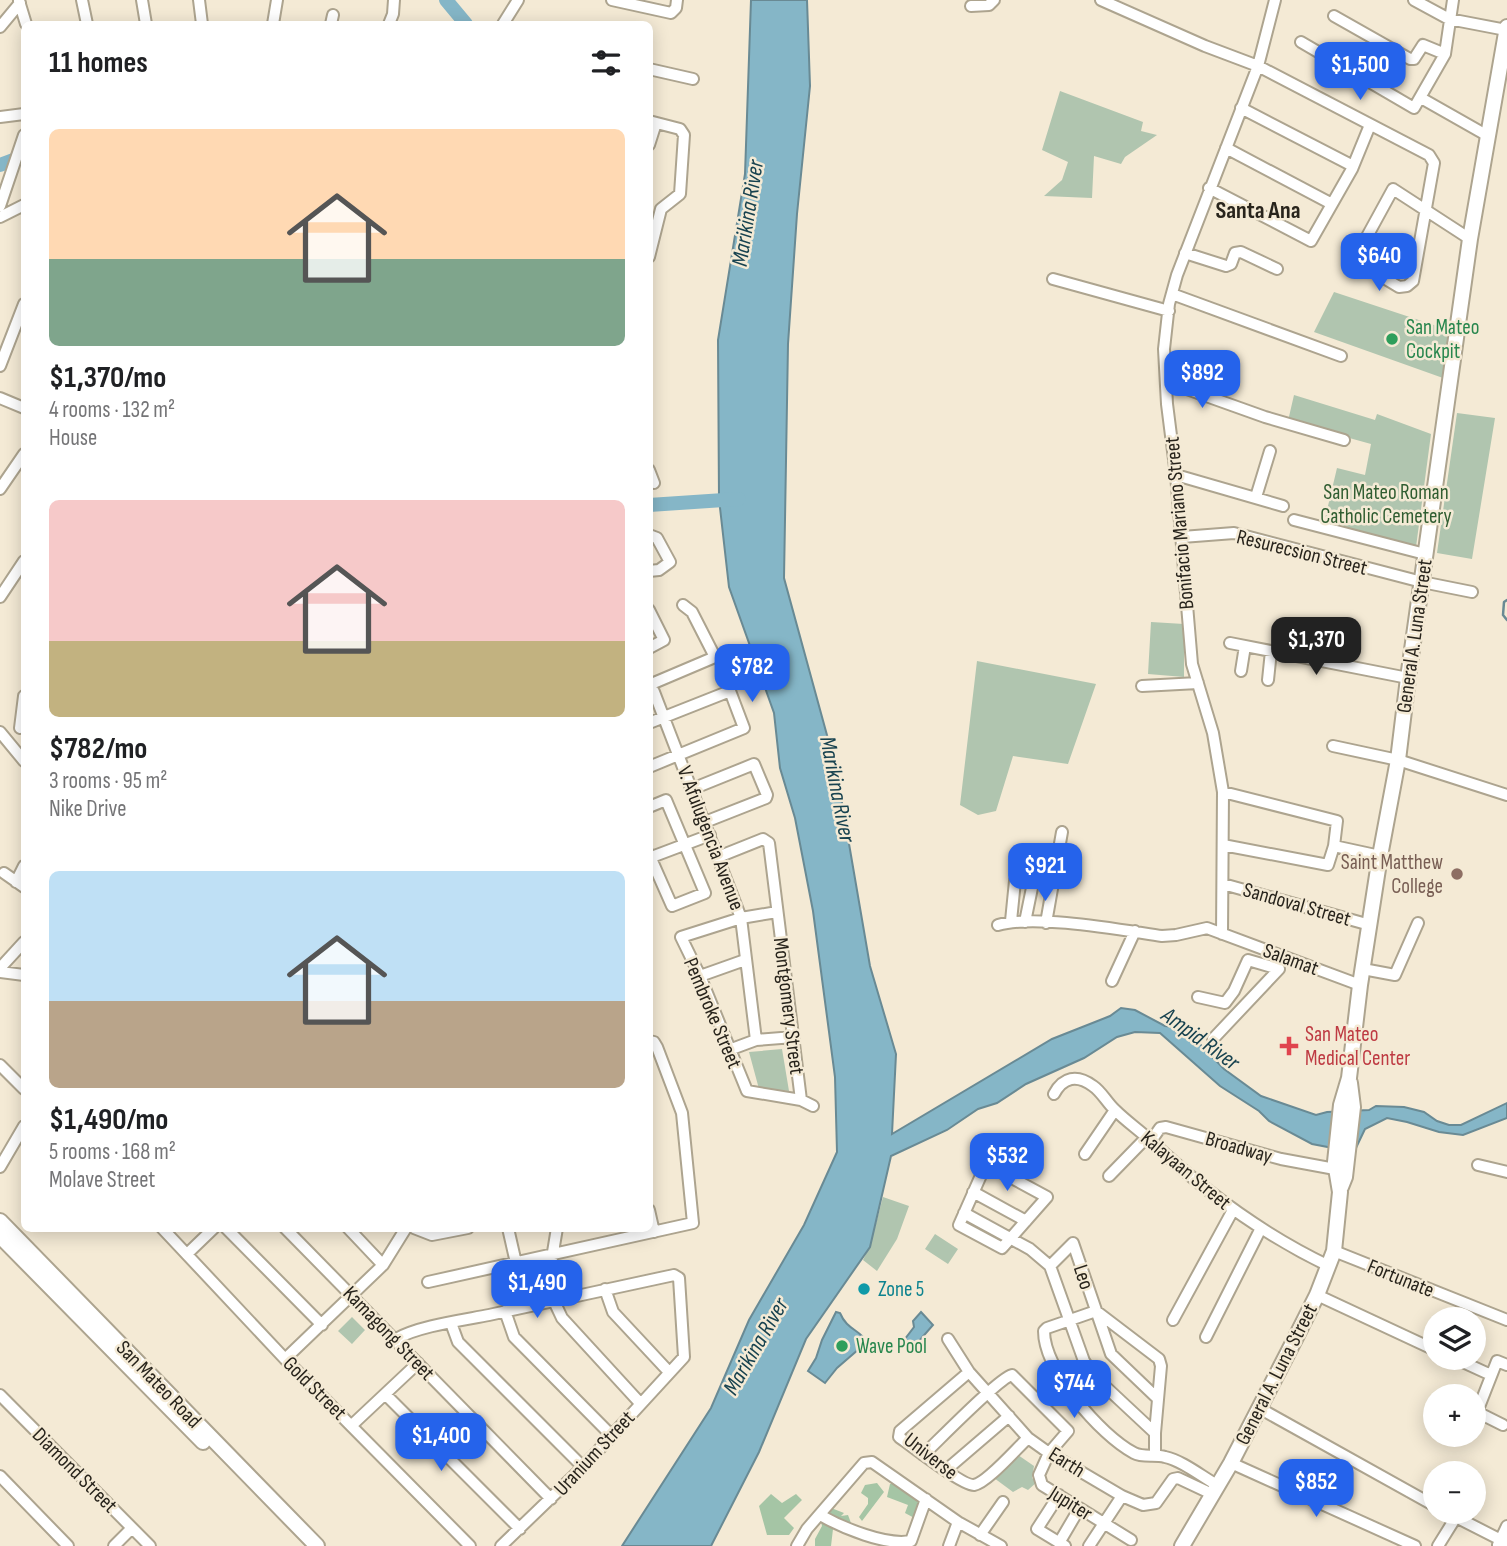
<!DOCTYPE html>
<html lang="en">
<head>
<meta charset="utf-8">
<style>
  :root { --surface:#fff; --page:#f2f2f2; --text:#202124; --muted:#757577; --accent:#2563eb }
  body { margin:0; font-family:"Sofia Sans Condensed",sans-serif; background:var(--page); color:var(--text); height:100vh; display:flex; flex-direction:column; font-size:26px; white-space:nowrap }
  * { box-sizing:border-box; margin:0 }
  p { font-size:23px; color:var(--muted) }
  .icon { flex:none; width:38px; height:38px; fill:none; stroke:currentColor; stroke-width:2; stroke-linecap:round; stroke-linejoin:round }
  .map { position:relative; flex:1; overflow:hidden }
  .panel { position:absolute; left:21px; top:21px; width:632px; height:1211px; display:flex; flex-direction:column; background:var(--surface); border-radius:10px; box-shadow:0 4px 18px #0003 }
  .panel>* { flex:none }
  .tools { position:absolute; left:1423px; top:1307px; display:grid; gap:14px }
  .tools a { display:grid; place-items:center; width:63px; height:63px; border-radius:50%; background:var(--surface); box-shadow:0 4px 18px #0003; font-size:35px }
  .price { position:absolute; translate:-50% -60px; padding:0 16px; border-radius:14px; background:var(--accent); color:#fff; font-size:23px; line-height:46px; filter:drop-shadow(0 2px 4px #0008) }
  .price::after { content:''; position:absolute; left:50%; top:42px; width:21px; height:16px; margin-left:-10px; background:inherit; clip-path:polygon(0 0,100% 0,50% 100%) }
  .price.selected { background:#222; color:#fff }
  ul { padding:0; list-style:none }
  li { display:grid; align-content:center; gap:14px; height:371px; padding:0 28px }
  li span { display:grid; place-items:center; height:217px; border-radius:10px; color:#555 }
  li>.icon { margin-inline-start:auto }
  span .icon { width:126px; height:126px; fill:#fffc; stroke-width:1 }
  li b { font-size:30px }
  h2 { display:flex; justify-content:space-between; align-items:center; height:84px; padding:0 28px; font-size:30px }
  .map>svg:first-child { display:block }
</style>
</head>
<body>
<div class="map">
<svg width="1507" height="1546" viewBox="0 0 1507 1546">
  <rect width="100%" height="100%" fill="#f4ead5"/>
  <!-- green -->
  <path fill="#b0c5af" d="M1060,91L1143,122L1141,131L1157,135L1125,157L1121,164L1094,156L1092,198L1044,196L1062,180L1068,162L1042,150Z
    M1334,292L1452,331L1443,378L1314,332Z
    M1294,395L1375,420L1377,414L1431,434L1416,547L1323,527L1337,468L1365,475L1371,444L1288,421Z
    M1457,413L1495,418L1472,559L1437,553Z
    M1151,622L1184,624V677L1148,674Z
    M977,661L1096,684L1068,764L1013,756L996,811L978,815L960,805Z
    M782,1049L789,1091L759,1089L749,1052Z
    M883,1197L909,1206L897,1239L877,1271L863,1260L870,1246Z
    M935,1234L958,1249L948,1264L925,1249Z
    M352,1317L365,1330L352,1344L338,1331Z
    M1018,1455L1034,1466L1032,1478L1037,1482L1028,1490L1022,1487L1013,1492L994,1478Z"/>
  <!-- forest -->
  <path fill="#a5c5a5" d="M877,1483L884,1492L862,1521L859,1517L868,1504V1498L861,1493L865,1485Z
    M900,1483L921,1498L918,1520L905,1513L908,1505L887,1497L890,1484Z
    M771,1494L782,1503L796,1494L802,1500L784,1518L794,1528L789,1535H767L759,1506Z
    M826,1506L844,1513L841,1516L848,1515L851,1523L843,1527L831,1523L829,1526L833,1529L831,1546H815V1539L822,1526L820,1517Z"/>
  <!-- water -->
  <path fill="#85b6c7" stroke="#698a94" stroke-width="2" d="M751,0H807L810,86L797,214L788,344L784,578L836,768L870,966L896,1054L892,1134L1052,1039L1110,1016L1121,1008L1135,1010L1165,1026L1174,1027L1177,1033L1199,1043L1224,1069L1261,1096L1316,1115L1327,1112L1369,1110L1376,1106L1404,1107L1424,1112L1437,1121L1449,1125H1461L1507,1103V1118L1463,1135L1439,1132L1407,1122L1387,1118L1365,1129L1354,1152L1312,1144L1269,1121L1259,1111L1220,1086L1160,1033L1135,1032L1117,1037L1084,1058L1026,1084L997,1103L978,1109L947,1130L891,1156L870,1247L806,1339L759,1452L711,1546H622L711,1408L749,1320L804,1225L837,1152L835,1077L813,911L795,818L780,768L774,713L729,587L719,499L718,340L745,174Z
    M836,1312L840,1313C847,1330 859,1329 867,1342L837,1368L825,1383L808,1371L816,1358L822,1340Z
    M921,1312L933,1325L913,1348L905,1339L914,1327L913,1321Z"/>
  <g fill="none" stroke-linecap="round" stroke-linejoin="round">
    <!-- stream -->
    <path stroke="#698a94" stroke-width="2.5" d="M1507,600L1504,602L1503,615L1507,620"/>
    <!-- river -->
    <path stroke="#85b6c7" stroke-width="14" d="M446,0L466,24
      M0,165L24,156
      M649,505L739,499"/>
    <!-- minor casing -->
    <g stroke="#ada48f" stroke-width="14">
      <path id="minor" d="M82,0L87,24
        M142,0L146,24
        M199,0L202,24
        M612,0L671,13L676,8L677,0
        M1101,0L1205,46L1258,66L1429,155L1434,163L1413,281L1407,286L1399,287L1359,263L1357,258L1358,253L1393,189L1470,239
        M1414,0L1449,19L1506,30
        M19,1L26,24
        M971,6L989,5L994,0
        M1334,16L1410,59H1414L1423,45L1445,54
        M273,24L277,0
        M331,24L333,15
        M389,24L393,14L394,0
        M503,24L518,0
        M0,27L20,3
        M1301,42L1414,108L1445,54L1453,0
        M649,69L693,79
        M1421,98L1488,136
        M1241,108L1353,166
        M0,117L24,114
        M649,121L680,129L684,135L680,194L661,209
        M649,145L656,123
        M1226,148L1332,204
        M1209,188L1311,241L1352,169L1370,125
        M0,206L24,135
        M0,217L24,205
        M1185,253L1226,266L1231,264L1235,253L1241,252L1277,269
        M649,257L661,209
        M1053,279L1169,311
        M1172,294L1341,356
        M0,366L24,304
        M1167,382L1265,417L1344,440
        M0,398L24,408
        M649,470L654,483
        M1176,475L1283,506
        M0,489L24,454
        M1256,497L1270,451
        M1294,520L1425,554
        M649,535L657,538L670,562L659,570L649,571
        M1182,537L1234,533L1422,582L1472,592
        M0,597L24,561
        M649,610L664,640L649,648
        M1230,643L1408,678
        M1241,671L1245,646
        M1268,680L1271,651
        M649,684L654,692L741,918L756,1040
        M649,685L715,657L692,612L683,605
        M1142,686L1198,683
        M649,723L730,691L744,728L649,767
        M20,728L24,696
        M0,732L24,761
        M1333,746L1398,760L1507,795
        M692,789L754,764L767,795L766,798L705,822
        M649,807L666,800L705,893L672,906L649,854
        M1223,845L1328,865L1334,846L1337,821L1223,792
        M1334,846L1380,856
        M718,857L763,839L769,843L801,1100
        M649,858L710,835
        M4,873L24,887
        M16,882L24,866
        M1223,884L1370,925
        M777,912L741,918L681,937L700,976L747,1091L801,1100L813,1106
        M1011,921L1015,881
        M1025,922L1034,878
        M1046,923L1062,832
        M998,925C1036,914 1121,930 1162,936L1176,935L1207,928L1360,985
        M1222,934L1223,792L1213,733L1192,664L1176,475L1167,404L1164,349L1169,304L1177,275L1258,66L1275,0
        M0,968L24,942
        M1363,969L1395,975L1418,923
        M0,972L24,975
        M700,976L745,960
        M1112,981L1135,931
        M1198,997L1225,1003L1234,991L1248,960L1279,969L1213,1039
        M729,1050L756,1040L794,1037
        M0,1065L24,1089
        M1054,1094C1063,1077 1077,1074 1093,1086C1102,1092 1107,1103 1115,1110C1126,1121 1139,1130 1151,1141C1205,1192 1262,1234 1329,1266
        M1151,1141L1160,1128L1166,1127L1281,1159L1335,1169
        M1085,1154L1115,1110
        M986,1164L1047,1197L1002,1248L959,1225Z
        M1478,1165L1507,1172
        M0,1167L24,1126
        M1109,1176L1147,1137
        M973,1192L1026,1221
        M649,1210L654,1232
        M964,1213L1030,1249L1050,1266
        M162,1228L285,1359L470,1546
        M226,1228L322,1325
        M285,1228L551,1499
        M348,1228L383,1265
        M414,1228L432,1235L468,1228
        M508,1228L516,1263
        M557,1228L550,1270L554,1301L562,1318L640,1403
        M1334,1251L1507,1320
        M187,1254L214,1228
        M1050,1266L1073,1243L1111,1354L1157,1398
        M1050,1266L1084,1361L1094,1376L1155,1433
        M428,1282L693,1223L682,1113L657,1047L654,1042L649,1041
        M605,1289L613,1312L669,1372
        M1317,1295L1435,1350
        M505,1311L514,1337L612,1436
        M1096,1311L1047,1328L1044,1331C1044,1370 1100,1435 1134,1453C1143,1458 1155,1454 1165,1457C1183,1461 1201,1476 1217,1485
        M1096,1311L1159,1359L1161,1366L1155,1433V1454
        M1173,1320L1233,1210
        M451,1323L458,1342L583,1467
        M1206,1337L1260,1230
        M396,1339C418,1326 464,1320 489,1315C551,1302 612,1288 674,1275L679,1278L684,1357L583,1467L501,1546
        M948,1339L969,1372L1028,1438L1049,1453L1122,1496L1143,1505L1156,1503L1173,1479L1178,1478L1212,1494
        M1454,1358L1491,1375
        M285,1359L383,1265L406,1228
        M969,1372L900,1431L899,1437C910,1445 963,1486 974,1485C987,1483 1017,1448 1028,1438
        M385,1394L520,1529
        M0,1395L150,1546
        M1259,1408L1435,1506
        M352,1425L418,1363
        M1503,1425L1477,1412L1497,1361L1507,1365
        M923,1455C938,1441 999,1378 1012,1375L1068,1431L1049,1453L1039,1475L1042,1485L1131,1540
        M1231,1463L1415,1546
        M946,1470L1009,1416
        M0,1476L68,1546
        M1059,1495L1037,1529L1065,1546
        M1446,1512L1507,1543
        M820,1515C843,1528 886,1546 911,1541L926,1499
        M980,1535L1003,1502
        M1059,1543L1079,1509
        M1498,1545L1507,1526
        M114,1546L132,1528
        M797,1546L807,1529L864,1463L872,1462L958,1522L1001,1546
        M949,1546L958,1522
        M1089,1546L1122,1496
        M1438,1546L1456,1517"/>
    </g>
    <!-- major casing -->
    <g stroke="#ada48f" stroke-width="18">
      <path id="major" d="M1341,1187L1345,1177L1353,1107L1350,1083
        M0,1221L317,1546
        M0,1236L203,1442
        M1182,1546L1231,1463L1296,1337L1317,1295L1334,1251L1340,1192L1335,1162L1341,1105L1349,1078L1360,985L1380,856L1398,760L1408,678L1470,239L1507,27"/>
    </g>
    <!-- minor -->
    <use href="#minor" stroke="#fff" stroke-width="10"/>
    <!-- major -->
    <use href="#major" stroke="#fff" stroke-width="14"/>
  </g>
  <!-- markers -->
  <g fill="#2e9e5b" stroke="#f4ead5" stroke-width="2.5">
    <circle cx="1392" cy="339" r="7"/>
    <circle cx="842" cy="1346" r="7"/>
  </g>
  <circle fill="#8d6e63" stroke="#f4ead5" stroke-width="2.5" cx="1457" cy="874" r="7"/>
  <path fill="#e0444e" stroke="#f4ead5" stroke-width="2.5" d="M1285.5 1035.5h7v7h7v7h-7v7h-7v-7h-7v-7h7z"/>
  <circle fill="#0f9aa8" stroke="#f4ead5" stroke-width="2.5" cx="864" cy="1289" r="7"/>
  <g text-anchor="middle" stroke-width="5" stroke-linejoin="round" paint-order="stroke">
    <!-- leisure labels -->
    <g font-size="21" fill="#27864d" stroke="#f4ead5" text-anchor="start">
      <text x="1406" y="334">San Mateo<tspan x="1406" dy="24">Cockpit</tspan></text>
      <text x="856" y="1353">Wave Pool</text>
    </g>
    <!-- park labels -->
    <g font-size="21" fill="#305d31" stroke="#f4ead5">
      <text x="1386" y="499">San Mateo Roman<tspan x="1386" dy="24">Catholic Cemetery</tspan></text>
    </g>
    <!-- street labels -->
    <g font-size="21" fill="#28241c" stroke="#f4ead5">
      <text transform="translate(1179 523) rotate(-95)" y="7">Bonifacio Mariano Street</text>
      <text transform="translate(1302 552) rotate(14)" y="7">Resurecsion Street</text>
      <text transform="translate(1414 636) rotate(-82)" y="7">General A. Luna Street</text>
      <text transform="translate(711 838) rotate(69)" y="7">V. Afulugencia Avenue</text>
      <text transform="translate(1297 904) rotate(16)" y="7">Sandoval Street</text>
      <text transform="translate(1291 959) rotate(20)" y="7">Salamat</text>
      <text transform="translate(789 1006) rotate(83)" y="7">Montgomery Street</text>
      <text transform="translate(713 1013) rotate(67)" y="7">Pembroke Street</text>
      <text transform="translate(1239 1147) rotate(16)" y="7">Broadway</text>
      <text transform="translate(1186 1170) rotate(40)" y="7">Kalayaan Street</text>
      <text transform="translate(1084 1277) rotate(72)" y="7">Leo</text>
      <text transform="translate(1401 1278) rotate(22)" y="7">Fortunate</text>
      <text transform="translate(389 1333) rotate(46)" y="7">Kamagong Street</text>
      <text transform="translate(1276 1374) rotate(-63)" y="7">General A. Luna Street</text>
      <text transform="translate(159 1384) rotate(46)" y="7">San Mateo Road</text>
      <text transform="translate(315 1388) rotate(45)" y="7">Gold Street</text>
      <text transform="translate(594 1453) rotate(-47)" y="7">Uranium Street</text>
      <text transform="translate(931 1456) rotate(38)" y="7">Universe</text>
      <text transform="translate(1067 1462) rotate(32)" y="7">Earth</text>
      <text transform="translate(75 1470) rotate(45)" y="7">Diamond Street</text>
      <text transform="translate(1071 1503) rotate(32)" y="7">Jupiter</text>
    </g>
    <!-- education labels -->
    <g font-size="21" fill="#785e54" stroke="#f4ead5" text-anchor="end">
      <text x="1443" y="869">Saint Matthew<tspan x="1443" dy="24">College</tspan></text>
    </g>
    <!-- health labels -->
    <g font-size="21" fill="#be3a42" stroke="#f4ead5" text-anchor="start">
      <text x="1305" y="1041">San Mateo<tspan x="1305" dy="24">Medical Center</tspan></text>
    </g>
    <!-- culture labels -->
    <g font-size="21" fill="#0d838f" stroke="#f4ead5" text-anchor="start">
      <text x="878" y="1296">Zone 5</text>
    </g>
    <!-- water labels -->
    <g font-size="23" font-style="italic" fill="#17424f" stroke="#f4ead5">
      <text transform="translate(747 213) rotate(-81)" y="8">Marikina River</text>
      <text transform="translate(838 789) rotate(79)" y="8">Marikina River</text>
      <text transform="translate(1201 1038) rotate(36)" y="8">Ampid River</text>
      <text transform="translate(755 1346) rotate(-60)" y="8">Marikina River</text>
    </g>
    <!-- quarter labels -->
    <g font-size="24" font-weight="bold" fill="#28241c" stroke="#f4ead5">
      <text x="1258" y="218">Santa Ana</text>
    </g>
  </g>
</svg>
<div class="tools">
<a><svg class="icon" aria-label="layers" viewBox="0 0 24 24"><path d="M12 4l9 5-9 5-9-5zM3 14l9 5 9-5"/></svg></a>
<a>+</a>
<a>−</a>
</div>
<b class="price" style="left:1360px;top:102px">$1,500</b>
<b class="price" style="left:1379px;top:293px">$640</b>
<b class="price" style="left:1202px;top:410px">$892</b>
<b class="price selected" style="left:1316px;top:677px">$1,370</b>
<b class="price" style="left:752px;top:704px">$782</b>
<b class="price" style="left:1045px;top:903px">$921</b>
<b class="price" style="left:1007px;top:1193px">$532</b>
<b class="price" style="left:537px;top:1320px">$1,490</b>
<b class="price" style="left:1074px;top:1420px">$744</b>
<b class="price" style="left:441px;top:1473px">$1,400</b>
<b class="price" style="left:1316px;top:1519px">$852</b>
<section class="panel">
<h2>11 homes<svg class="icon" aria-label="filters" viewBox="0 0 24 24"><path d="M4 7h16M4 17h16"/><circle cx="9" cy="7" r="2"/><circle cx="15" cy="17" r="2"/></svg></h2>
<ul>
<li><span style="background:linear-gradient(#ffd9b3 60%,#7fa58c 0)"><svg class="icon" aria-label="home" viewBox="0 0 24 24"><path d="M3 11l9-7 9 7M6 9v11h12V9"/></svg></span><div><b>$1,370/mo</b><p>4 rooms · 132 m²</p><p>House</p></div></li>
<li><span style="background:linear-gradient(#f6c9c9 65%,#c2b280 0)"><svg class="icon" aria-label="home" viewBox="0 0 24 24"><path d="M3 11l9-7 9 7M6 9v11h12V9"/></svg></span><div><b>$782/mo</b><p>3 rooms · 95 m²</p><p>Nike Drive</p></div></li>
<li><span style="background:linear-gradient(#bfe0f5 60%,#b9a48a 0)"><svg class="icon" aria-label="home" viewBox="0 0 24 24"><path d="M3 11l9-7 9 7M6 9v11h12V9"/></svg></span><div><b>$1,490/mo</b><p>5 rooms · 168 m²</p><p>Molave Street</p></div></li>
</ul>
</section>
</div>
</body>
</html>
